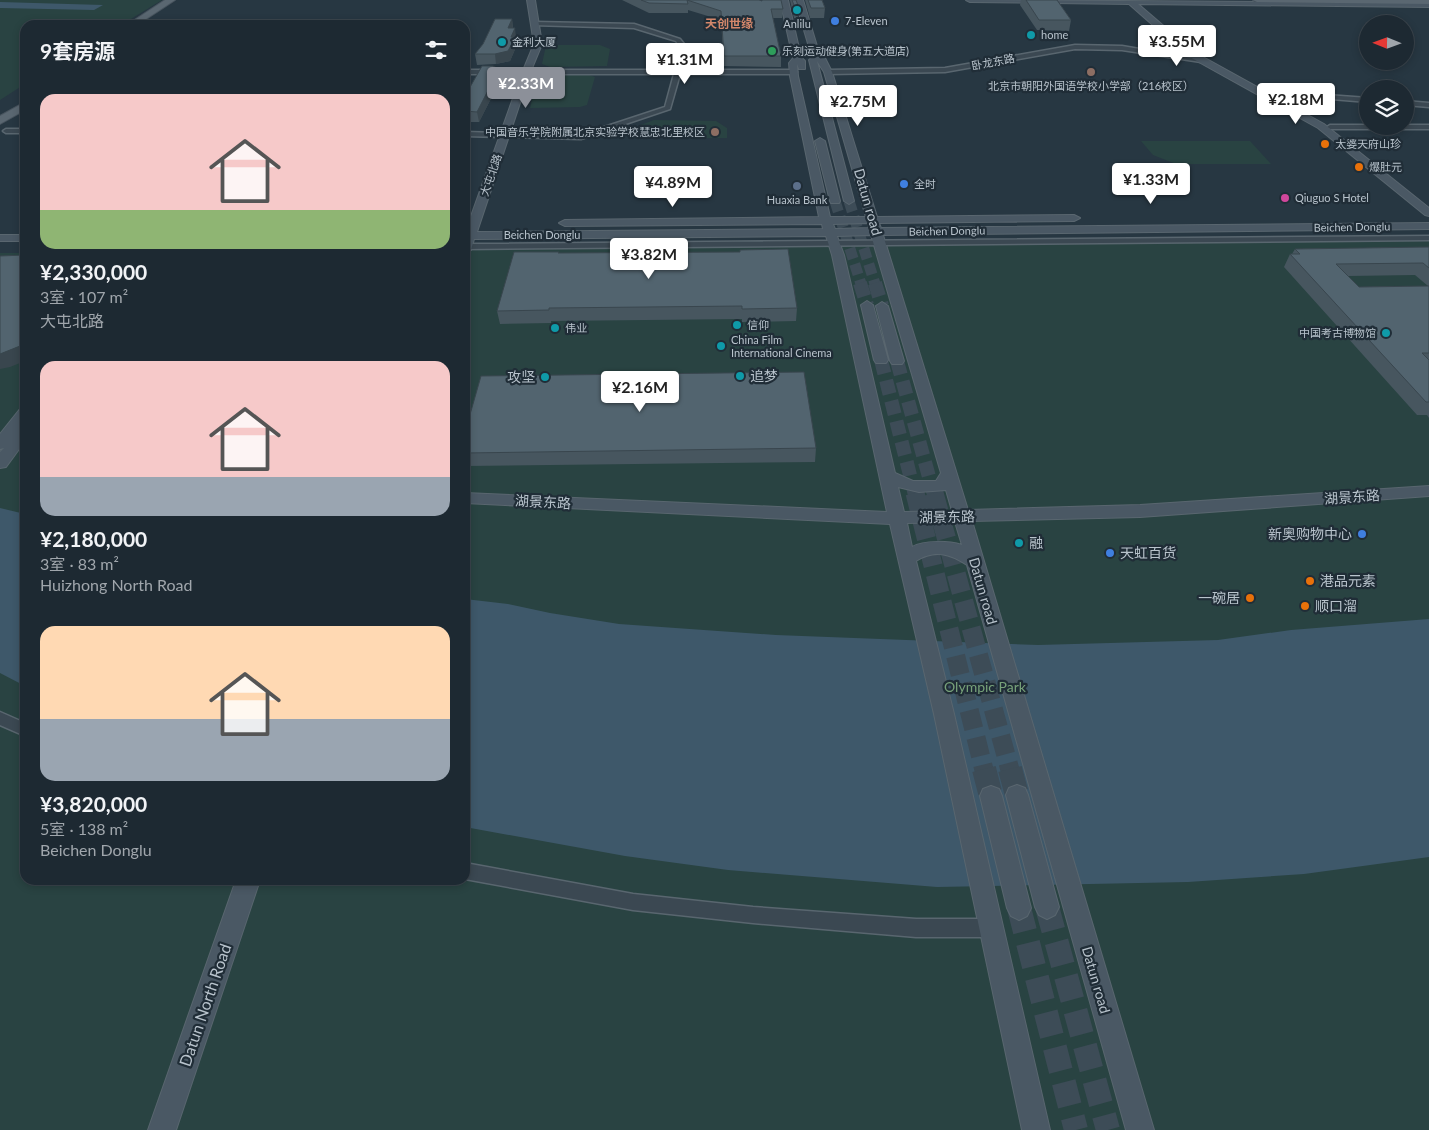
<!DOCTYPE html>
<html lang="zh">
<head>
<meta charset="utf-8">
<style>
  :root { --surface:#1d2932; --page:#25313a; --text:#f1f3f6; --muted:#a0a6ac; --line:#3b454d; --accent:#8c9099 }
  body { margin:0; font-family:Lato,"Noto Sans SC",sans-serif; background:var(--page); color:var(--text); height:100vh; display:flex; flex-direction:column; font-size:19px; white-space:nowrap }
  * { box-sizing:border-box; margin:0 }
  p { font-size:16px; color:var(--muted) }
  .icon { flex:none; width:28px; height:28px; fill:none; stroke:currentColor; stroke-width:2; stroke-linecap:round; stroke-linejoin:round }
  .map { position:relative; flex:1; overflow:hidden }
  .details { position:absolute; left:20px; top:20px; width:450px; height:865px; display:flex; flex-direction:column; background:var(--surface); border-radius:15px; box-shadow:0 2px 8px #0003,0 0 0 1px var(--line) }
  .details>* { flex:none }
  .needle { width:32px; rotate:271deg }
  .fabs { position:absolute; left:1359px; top:15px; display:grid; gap:10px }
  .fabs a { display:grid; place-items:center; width:55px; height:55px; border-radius:50%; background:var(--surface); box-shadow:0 2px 8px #0003,0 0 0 1px var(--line); font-size:25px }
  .price { position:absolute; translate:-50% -42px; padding:0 11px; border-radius:5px; background:#fff; color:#222; font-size:16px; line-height:32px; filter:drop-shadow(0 1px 2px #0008) }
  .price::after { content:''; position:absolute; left:50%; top:30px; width:15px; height:11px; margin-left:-8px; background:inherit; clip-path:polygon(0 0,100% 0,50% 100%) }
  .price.active { background:var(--accent); color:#fff }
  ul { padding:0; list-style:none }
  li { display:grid; align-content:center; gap:10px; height:265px; padding:0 20px }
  li span { display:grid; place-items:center; height:155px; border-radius:15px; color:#555 }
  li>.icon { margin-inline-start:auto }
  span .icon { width:90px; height:90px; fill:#fffc; stroke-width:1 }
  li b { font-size:21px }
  h2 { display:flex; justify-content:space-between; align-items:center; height:60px; padding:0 20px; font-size:21px }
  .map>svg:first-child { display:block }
</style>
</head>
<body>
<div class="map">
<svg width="1429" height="1130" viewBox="0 0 1429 1130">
  <rect width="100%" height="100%" fill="#273742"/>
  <!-- green -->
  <path fill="#294342" d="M0,0H162L121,25H25V84L0,100Z
    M546,45H600L610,49L607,66L550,67L542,64Z
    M545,74L589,75L595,77L587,105L580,107L530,108L537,77Z
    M654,120L716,121L727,128V138H637L638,126Z
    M1141,141H1250L1271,164H1176L1153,155Z
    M1429,239V1130H0V253H25V880H465V249Z"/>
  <!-- water -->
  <path fill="#3e586a" d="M0,2L103,5L94,10L0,8Z
    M0,508L25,514V686L0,673Z
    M465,599L508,604L550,613L619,624L776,635L1038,645L1218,640L1291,630L1429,619V857L1304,874L1188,882L937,887L728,870L625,856L465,827Z"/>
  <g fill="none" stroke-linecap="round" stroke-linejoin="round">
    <!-- secondary-tunnel-far3 -->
    <path stroke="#3d4c57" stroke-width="11" stroke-dasharray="11 5.5" stroke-linecap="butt" d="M835,201L861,284
      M849,201L875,284"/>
    <!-- secondary-tunnel-far2 -->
    <path stroke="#3d4c57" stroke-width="14" stroke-dasharray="14 7" stroke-linecap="butt" d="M860,283L867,305
      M875,283L882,306
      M881,360L915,495
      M897,361L934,495"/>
    <!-- secondary-tunnel-far1 -->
    <path stroke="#3d4c57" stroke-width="19" stroke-dasharray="19 9" stroke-linecap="butt" d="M915,493L984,770
      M934,493L1010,770"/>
    <!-- secondary-tunnel -->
    <path stroke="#3d4c57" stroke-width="24" stroke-dasharray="24 12" stroke-linecap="butt" d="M984,769L991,796
      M1010,769L1017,795
      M1047,907L1108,1130
      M1019,908L1076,1130"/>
    <!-- street casing -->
    <g stroke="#59666f" stroke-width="3">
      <path id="street" d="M534,22L634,24L680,39L684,44L680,70H794L797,72L794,74H680L670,109L581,139L465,136V132L580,135L665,107L674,74H465V70H674L678,44L676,41L634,28L532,25Z
        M1075,45L1122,46L1204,60L1201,62L1122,50L1075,49L945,72L828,74L825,72L828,70L945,68Z
        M1271,91L1368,98V102L1269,94L1268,93Z
        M1405,101L1429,103V107L1405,105Z
        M1368,125H1429V129H1330L1327,127L1330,125Z
        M25,129V133H6L3,131L6,129Z
        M1429,236V240L465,249L466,244Z
        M0,712L25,723V736L0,725Z
        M465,863L633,894L753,907L916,919H992L998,922L1001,928L998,934L992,937H916L753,923L633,910L465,879Z"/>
    </g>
    <!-- secondary casing -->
    <g stroke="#59666f" stroke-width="2">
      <path id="secondary" d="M527,0H535L542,44L530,73L477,232L823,229L822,224L565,226L559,223L565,220L819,217L790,76L789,63L793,58L780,0H788L801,57L805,61V69H799L797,64L798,76L830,217H866L824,72L817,61L854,201L849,204L844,201L809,60L812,57L795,0H803L820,56L825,58L832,72L877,217L1074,215L1080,218L1074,221L879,223L881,228L1429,223V229L883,235L968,510L1140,505L1429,486V496L1140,517L972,521L1154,1130H1126L967,565C950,554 935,549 916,561L954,714L1050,1130H1022L934,714L890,524L465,503V493L887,512L832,255L826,236L474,239L471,250L465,254V233L522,73L534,44ZM868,223L869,228L835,229L833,224ZM871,235L941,473L936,481H913L895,473L844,255L837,236ZM898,487L919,492L946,490L952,511L904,512ZM955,522L962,545C949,541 924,540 912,547L907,523Z
        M966,0L1429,3V7L1138,4L1194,52L1324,124L1429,208V216L1425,215L1318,128L1188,56L1129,4L970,2Z
        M820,138L825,141L840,201L839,203H831L830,201L815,141Z
        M0,235H25V241H0Z
        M867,301L873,305L888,360L886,363H876L874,360L861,305Z
        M882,302L888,306L904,361L902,364H892L890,361L876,306Z
        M25,408V422L21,427L25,426V441L6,467L0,468V452L4,448L0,449V434L20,409Z
        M1017,785L1025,788L1028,795L1059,907L1055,915L1047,919L1039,915L1035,907L1006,795L1009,788Z
        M991,786L999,789L1002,796L1031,908L1027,916L1019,920L1011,916L1007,908L980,796L983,789Z
        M236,880H260L176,1130H148Z"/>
    </g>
    <!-- primary casing -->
    <g stroke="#48545e" stroke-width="2">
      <path id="primary" d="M165,0H175L137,25H127Z
        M1253,0H1429V4L1257,2Z
        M25,102V110L0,124V116Z"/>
    </g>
    <!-- street -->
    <use href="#street" fill="#3b4852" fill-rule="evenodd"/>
    <!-- secondary -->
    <use href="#secondary" fill="#4a5864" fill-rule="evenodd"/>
    <!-- primary -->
    <use href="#primary" fill="#5a6771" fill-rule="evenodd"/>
  </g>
  <!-- wall -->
  <path fill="#47565f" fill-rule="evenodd" d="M622,0H759L783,9L782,18H773L781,56V67L724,66L721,20L688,10V13H649Z
    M790,0H796L799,8L798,18H794Z
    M805,0H822L825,8L824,18H810Z
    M1021,0H1057L1071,20L1069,31L1037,30L1020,5Z
    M512,19L513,28L516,37L515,40L516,47L510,61L496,64L477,65L475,54Z
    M499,69L501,79L479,122H465V96Z
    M1429,247V418L1427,415H1417L1284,267L1290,254H1292L1295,249ZM1415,275L1428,286L1359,287L1348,276Z
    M559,253L797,308L796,321L742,322V319L551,321V323L500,324L497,311Z
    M465,432L816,448L815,462L465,466Z"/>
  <!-- shaded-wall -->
  <path fill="#39464e" d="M512,19L513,29L508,28Z
    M515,28L516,37L515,40L516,47L510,61L496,64L495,54L511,37Z
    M499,69L501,79L479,122L477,112Z
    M25,344V361L10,367L0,369V354Z"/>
  <!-- building -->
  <path fill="#52646f" stroke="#39464e" d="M641,0H759L762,1V0H781L783,9H771L781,56H724L721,11L687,0L688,4L649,3Z
    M792,0H796L799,8H795Z
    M808,0H822L825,8H811Z
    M1026,0H1057L1071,20H1039Z
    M495,19H512L508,28H515L511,37L515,38L508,51L495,54H475L483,44Z
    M482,66H493L499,69L477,112L465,111V96Z
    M1429,247V268L1423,263L1336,264L1359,287L1429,286V353H1422L1429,360V402H1426L1290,254H1300L1295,249Z
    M788,249L797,308L742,309V306L549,308V310L497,311L514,252H559L558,253L740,252V250Z
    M25,255V344L0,354V256Z
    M804,372L816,448L465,453V432L481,376Z"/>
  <!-- markers -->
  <g fill="#0f9aa8" stroke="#202d37" stroke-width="2">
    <circle cx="797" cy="10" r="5"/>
    <circle cx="1031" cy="35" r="5"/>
    <circle cx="502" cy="42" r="5"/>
    <circle cx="737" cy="325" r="5"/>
    <circle cx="555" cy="328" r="5"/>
    <circle cx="1386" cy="333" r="5"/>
    <circle cx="721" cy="346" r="5"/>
    <circle cx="740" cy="376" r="5"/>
    <circle cx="545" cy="377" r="5"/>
    <circle cx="1019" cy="543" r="5"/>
  </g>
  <g fill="#3f7fe0" stroke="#202d37" stroke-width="2">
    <circle cx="835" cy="21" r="5"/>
    <circle cx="904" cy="184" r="5"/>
    <circle cx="1362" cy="534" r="5"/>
    <circle cx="1110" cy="553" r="5"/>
  </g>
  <circle fill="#2e9e5b" stroke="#202d37" stroke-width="2" cx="772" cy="51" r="5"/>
  <g fill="#8d6e63" stroke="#202d37" stroke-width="2">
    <circle cx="1091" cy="72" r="5"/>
    <circle cx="715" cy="132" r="5"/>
  </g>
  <g fill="#e8710a" stroke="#202d37" stroke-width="2">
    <circle cx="1325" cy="144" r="5"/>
    <circle cx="1359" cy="167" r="5"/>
    <circle cx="1310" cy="581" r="5"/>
    <circle cx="1250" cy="598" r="5"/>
    <circle cx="1305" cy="606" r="5"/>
  </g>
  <circle fill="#5c6f8a" stroke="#202d37" stroke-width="2" cx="797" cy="186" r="5"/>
  <circle fill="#d1479c" stroke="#202d37" stroke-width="2" cx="1285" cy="198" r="5"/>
  <g text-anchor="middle" stroke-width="4.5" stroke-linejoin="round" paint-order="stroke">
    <!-- far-poi labels -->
    <g font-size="11" fill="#b8c3cc" stroke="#202d37" text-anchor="start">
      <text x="845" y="25">7-Eleven</text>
      <text x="797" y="28" text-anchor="middle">Anlilu</text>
      <text x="1041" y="39">home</text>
      <text x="512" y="46">金利大厦</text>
      <text x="782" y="55">乐刻运动健身(第五大道店)</text>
      <text x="1091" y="90" text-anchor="middle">北京市朝阳外国语学校小学部（216校区）</text>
      <text x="705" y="136" text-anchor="end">中国音乐学院附属北京实验学校慧忠北里校区</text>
      <text x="1335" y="148">太婆天府山珍</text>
      <text x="1369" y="171">爆肚元</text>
      <text x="914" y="188">全时</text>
      <text x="1295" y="202">Qiuguo S Hotel</text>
      <text x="797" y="204" text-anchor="middle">Huaxia Bank</text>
      <text x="747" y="329">信仰</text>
      <text x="565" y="332">伟业</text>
      <text x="1376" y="337" text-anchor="end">中国考古博物馆</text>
      <text x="731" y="344">China Film<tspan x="731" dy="13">International Cinema</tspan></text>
    </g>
    <!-- far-street labels -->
    <g font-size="11" fill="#b8c3cc" stroke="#202d37">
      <text transform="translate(993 62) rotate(-11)" y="4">卧龙东路</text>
      <text transform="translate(491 175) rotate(-71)" y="4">大屯北路</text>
      <text transform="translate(1352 227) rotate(-1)" y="4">Beichen Donglu</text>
      <text transform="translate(947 231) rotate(-1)" y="4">Beichen Donglu</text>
      <text x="542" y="239">Beichen Donglu</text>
    </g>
    <!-- far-neighbourhood labels -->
    <g font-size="12" font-weight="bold" fill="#d4876b" stroke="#202d37">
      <text x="729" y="28">天创世缘</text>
    </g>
    <!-- street labels -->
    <g font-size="14" fill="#b8c3cc" stroke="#202d37">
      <text transform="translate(868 202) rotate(74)" y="5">Datun road</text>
      <text transform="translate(1352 497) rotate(-4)" y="5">湖景东路</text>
      <text transform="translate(543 502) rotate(3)" y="5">湖景东路</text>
      <text transform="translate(947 517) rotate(-1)" y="5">湖景东路</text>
      <text transform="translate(983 591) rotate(74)" y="5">Datun road</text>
      <text transform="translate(1096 980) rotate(74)" y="5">Datun road</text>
    </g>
    <!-- poi labels -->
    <g font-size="14" fill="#b8c3cc" stroke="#202d37" text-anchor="start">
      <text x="750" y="381">追梦</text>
      <text x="535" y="382" text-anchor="end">攻坚</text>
      <text x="1352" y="539" text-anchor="end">新奥购物中心</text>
      <text x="1029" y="548">融</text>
      <text x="1120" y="558">天虹百货</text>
      <text x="1320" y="586">港品元素</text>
      <text x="1240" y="603" text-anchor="end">一碗居</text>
      <text x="1315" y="611">顺口溜</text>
    </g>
    <!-- park labels -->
    <g font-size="14" fill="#77a17a" stroke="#202d37">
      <text x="985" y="692">Olympic Park</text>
    </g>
    <!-- near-street labels -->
    <g font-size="16" fill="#b8c3cc" stroke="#202d37">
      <text transform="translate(205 1005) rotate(-71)" y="6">Datun North Road</text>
    </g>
  </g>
</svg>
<div class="fabs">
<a><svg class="needle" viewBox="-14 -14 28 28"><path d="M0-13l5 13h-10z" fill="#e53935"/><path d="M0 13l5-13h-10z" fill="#a0a6ac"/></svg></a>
<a><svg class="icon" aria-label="layers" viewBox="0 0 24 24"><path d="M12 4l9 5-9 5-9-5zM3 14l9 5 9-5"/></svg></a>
</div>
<b class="price" style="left:1177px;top:67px">¥3.55M</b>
<b class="price" style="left:685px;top:85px">¥1.31M</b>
<b class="price active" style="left:526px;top:109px">¥2.33M</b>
<b class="price" style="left:1296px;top:125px">¥2.18M</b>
<b class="price" style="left:858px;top:127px">¥2.75M</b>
<b class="price" style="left:1151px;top:205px">¥1.33M</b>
<b class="price" style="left:673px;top:208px">¥4.89M</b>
<b class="price" style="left:649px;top:280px">¥3.82M</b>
<b class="price" style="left:640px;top:413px">¥2.16M</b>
<section class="details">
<h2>9套房源<svg class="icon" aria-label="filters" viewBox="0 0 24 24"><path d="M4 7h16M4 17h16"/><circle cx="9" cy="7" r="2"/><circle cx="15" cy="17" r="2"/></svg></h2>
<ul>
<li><span style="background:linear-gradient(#f6c9c9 75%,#8fb573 0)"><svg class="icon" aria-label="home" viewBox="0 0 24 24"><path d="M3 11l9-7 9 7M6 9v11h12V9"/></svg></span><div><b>¥2,330,000</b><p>3室 · 107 m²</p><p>大屯北路</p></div></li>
<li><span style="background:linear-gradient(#f6c9c9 75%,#9aa5b1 0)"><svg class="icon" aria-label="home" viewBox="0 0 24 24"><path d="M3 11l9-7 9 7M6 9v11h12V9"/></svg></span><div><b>¥2,180,000</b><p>3室 · 83 m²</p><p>Huizhong North Road</p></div></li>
<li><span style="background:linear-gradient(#ffd9b3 60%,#9aa5b1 0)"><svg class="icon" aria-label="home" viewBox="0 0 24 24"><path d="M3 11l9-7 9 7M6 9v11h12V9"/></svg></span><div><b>¥3,820,000</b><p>5室 · 138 m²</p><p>Beichen Donglu</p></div></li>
</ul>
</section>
</div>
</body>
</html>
